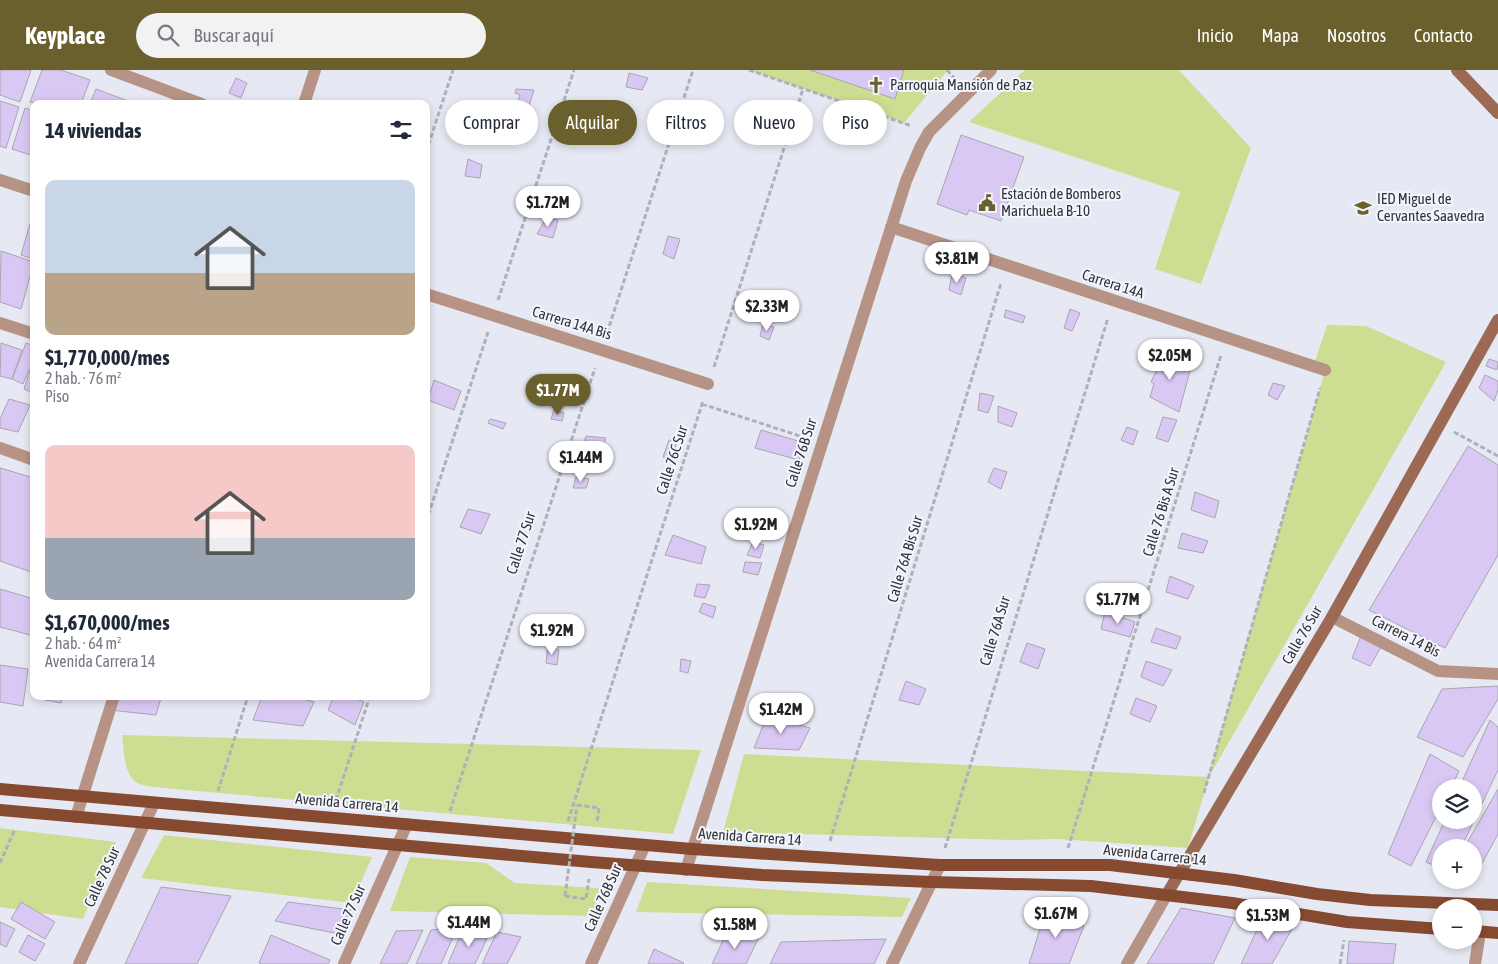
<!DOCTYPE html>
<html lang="es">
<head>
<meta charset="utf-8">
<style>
  :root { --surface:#fff; --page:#f2f2f3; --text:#1f2937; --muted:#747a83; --accent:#6a602d }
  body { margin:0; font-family:"Asap Condensed",sans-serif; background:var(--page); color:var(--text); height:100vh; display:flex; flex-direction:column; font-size:19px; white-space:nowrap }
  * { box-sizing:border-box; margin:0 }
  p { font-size:16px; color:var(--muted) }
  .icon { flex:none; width:28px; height:28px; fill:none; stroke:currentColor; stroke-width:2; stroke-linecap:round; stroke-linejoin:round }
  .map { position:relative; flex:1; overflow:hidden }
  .details { position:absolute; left:30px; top:30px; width:400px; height:600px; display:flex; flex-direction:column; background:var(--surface); border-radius:10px; box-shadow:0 2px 8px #0003 }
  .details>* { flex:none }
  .guide { position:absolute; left:445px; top:30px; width:475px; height:45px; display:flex; gap:10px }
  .controls { position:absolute; left:1432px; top:709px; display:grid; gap:10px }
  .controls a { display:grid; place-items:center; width:50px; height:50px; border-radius:50%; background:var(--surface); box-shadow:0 2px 8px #0003; font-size:25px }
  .price { position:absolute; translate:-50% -42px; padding:0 11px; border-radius:18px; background:#fff; color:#222; font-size:16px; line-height:32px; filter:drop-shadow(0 1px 2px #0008) }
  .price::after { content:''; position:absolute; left:50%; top:30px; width:15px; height:11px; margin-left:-8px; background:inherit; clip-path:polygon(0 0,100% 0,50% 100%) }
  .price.on { background:var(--accent); color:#fff }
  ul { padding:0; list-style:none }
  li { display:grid; align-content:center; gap:10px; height:265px; padding:0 15px }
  li span { display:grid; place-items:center; height:155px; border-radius:10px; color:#555 }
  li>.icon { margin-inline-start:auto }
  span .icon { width:90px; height:90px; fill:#fffc; stroke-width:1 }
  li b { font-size:21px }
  h2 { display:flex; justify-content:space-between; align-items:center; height:60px; padding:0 15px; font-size:21px }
  .chip { padding:0 18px; border-radius:22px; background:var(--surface); box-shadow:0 2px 8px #0003; font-size:18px; line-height:45px }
  .chip.on { background:var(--accent); color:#fff }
  header { display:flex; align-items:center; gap:30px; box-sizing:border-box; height:70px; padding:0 25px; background:var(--accent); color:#fff }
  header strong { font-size:24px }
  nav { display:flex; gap:28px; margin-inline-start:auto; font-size:18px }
  .search { width:350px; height:45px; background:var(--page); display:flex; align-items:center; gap:12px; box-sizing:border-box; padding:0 18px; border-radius:28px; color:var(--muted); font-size:19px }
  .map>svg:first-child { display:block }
</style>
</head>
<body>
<header>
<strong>Keyplace</strong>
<div class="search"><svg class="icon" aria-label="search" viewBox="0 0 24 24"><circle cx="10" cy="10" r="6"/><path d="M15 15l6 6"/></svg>Buscar aquí</div>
<nav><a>Inicio</a><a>Mapa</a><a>Nosotros</a><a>Contacto</a></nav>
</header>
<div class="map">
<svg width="1498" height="894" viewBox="0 0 1498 894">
  <rect width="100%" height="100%" fill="#e6e9f3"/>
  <!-- green -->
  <path fill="#cdde92" d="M749,0H947V1L904,53Z
    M1025,0H1179L1251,78L1201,214L1155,199L1180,122L969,52Z
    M1327,255L1366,256L1446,292L1209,707L1188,778L1058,769L1012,770L723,762L744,684L1208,707L1325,301L1313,297Z
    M122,665L701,680L673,764L153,717C148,716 141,715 137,713C123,704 124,679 122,665Z
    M0,758L116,772L83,849L0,837Z
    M164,765L372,787L352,833L141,808Z
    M410,787L486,793L515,813L599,818L593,846L390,841Z
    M647,812L911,828L902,847L636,842Z"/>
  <!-- building -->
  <path fill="#dac8f4" stroke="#a9a5ae" d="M0,0H31L20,32L0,25Z
    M42,0H61L90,10L81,34H36L30,32Z
    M810,0H904L895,29Z
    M629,3L648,8L642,20L626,17Z
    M236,8L247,13L241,28L229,23Z
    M96,19L136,34H90Z
    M516,19L534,20L527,42L516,38L520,25L515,23Z
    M0,31L19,37L6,78L0,76Z
    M25,38L34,41V86L12,79Z
    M495,48L506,52L501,68L488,64Z
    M961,65L1024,87L1001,151L969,140L967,145L937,134Z
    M468,89L482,95L480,108L465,106Z
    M546,148L558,150L553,168L537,164Z
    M30,154L34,155V189L21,185Z
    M668,166L680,169L674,189L663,184Z
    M1,181L34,192L21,239L0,232Z
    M952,203L966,208L961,225L949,220Z
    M1070,239L1080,243L1072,261L1064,258Z
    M1006,240L1025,246L1023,253L1004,247Z
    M763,254L774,257L769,270L760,266Z
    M1,273L22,280L12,309L0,306Z
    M26,273L34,276V296L31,295L23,314L12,309Z
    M1166,281L1182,285L1180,297H1191L1179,342L1150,327L1154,314L1151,312Z
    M1489,289L1498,292L1497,300L1486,296Z
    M30,300L34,301V323L24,319Z
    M1485,305L1498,311V320L1494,331L1479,318Z
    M434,310L461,321L454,340L428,330Z
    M1273,313L1285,316L1277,330L1268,325Z
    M980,323L994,326L988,343L978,340Z
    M9,329L30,335L18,362L0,358V349Z
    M998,336L1017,343L1012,357L998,352Z
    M554,340L564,343L562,351L551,349Z
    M1163,347L1177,350L1168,372L1156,368Z
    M490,349L506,353L503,359L488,353Z
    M1127,357L1138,361L1133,375L1121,370Z
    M761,360L805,373L799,390L755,378Z
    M586,366L606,368L596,397L578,394Z
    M669,370L677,371L672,389L663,387Z
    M1468,376L1498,395V485L1445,578L1369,540Z
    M0,398L34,408V503L0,491Z
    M994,398L1007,402L1001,419L988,412Z
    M576,407L589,409L586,418H573Z
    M1195,422L1219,431L1215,448L1191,440Z
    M468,439L490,444L481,464L460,457Z
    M1182,463L1208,471L1203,483L1178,478Z
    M673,465L706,477L701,494L665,485Z
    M753,472L764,475L760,488L747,485Z
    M745,492L762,493L758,505L743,502Z
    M1170,506L1194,516L1188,529L1166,522Z
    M697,514L710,515L705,528L694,526Z
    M0,519L34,529V566L0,557Z
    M703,533L716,537L713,548L699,542Z
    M1105,542L1135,552L1130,567L1101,559Z
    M1156,558L1181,567L1176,579L1151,572Z
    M1361,566L1381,577L1370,596L1352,588Z
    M1027,573L1045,579L1038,599L1020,592Z
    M548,575L559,580L557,595L546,593Z
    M681,589L691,591L688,603L680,601Z
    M1146,591L1172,600L1163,616L1141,607Z
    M0,595L28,599L23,636L0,632Z
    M906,611L926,619L919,635L899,630Z
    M1498,616V629L1463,687L1417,667L1442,619Z
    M41,626H63L61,633L41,629Z
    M115,626H156L161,628L156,645L110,640Z
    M262,626H292L314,632L303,656L253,650Z
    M334,626H349L364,632L355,655L328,640Z
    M1136,628L1157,636L1150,652L1130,644Z
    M767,646L810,658L799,680L754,678Z
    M1490,650L1498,657V700L1461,778H1441V798L1426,792L1445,750H1474V718H1459Z
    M1430,684L1459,701L1451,718H1441V737L1411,796L1388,784Z
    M1498,719V764L1480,797L1474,798V778H1464Z
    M161,817L231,826L197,894H125Z
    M21,832L55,852L45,869L11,849Z
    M288,832L351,840L339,864L275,851Z
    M1047,836L1084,856L1069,894H1029Z
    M1181,838L1235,848L1213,894H1147Z
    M1263,847L1296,852L1272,894H1241Z
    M0,852L15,859L6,877L0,874Z
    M457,858L441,894H416L431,860Z
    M423,860L407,894H380L396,861Z
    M462,861L490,862L475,894H448Z
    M497,862L521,867L507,894H482Z
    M726,864L759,867L746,894H712Z
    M28,865L45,874L35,891L19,882Z
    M271,865L330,890L328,894H262L259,893Z
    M886,869L874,894H770L781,872Z
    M1349,871L1396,874L1393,894H1347Z
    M654,879L684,893L683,894H648Z"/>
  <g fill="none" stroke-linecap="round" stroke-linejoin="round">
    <!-- path -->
    <path stroke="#aeb1b9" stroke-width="3" stroke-dasharray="5 2.5" stroke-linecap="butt" d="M749,0L912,56
      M947,0L957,11
      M426,82L453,0
      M498,230L574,0
      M607,263L693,0
      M714,297L803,19
      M702,334L806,368
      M1454,362L1498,386
      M426,452L488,262
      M218,721L248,626
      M1204,723L1320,318
      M336,730L370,626
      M577,735L599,738L597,753
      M450,741L595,298
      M568,751L703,331
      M830,771L1001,213
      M945,778L1108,248
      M1068,778L1221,285
      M0,793L15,759
      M565,826L586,829L589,809
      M1340,894L1344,870"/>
    <!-- lane -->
    <path stroke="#b69385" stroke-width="12" d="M426,224L708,314"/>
    <!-- street -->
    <path stroke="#b69385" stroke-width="12" d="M111,0L202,34
      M304,34L315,0
      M0,110L34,121
      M891,157L1325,300
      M0,253L34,264
      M0,378L34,390
      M1332,547L1438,601L1498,604
      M76,747L114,626
      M686,800L906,111L920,78L929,62L991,0
      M79,894L154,733
      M344,894L407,754
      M591,894L645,775
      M892,894L940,795
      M1127,894L1167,824
      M1475,894L1480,862"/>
    <!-- secondary -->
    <path stroke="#9b6954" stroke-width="12" d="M1457,0L1498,43
      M1167,824L1332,547L1498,250"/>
    <!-- primary -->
    <path stroke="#864a31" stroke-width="12" d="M0,719L692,779L940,795H1110L1234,810L1317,824L1370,830L1498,835
      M0,740L591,792L762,805L932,812L1091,816L1232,833L1347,852L1441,859
      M1474,861L1498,863"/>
    <!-- path-bridge -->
    <path stroke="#aeb1b9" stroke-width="3" stroke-dasharray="5 2.5" stroke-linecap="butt" d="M565,826L577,735"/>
  </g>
  <!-- icons -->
  <defs>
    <g id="church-bare" transform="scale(1.35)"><path d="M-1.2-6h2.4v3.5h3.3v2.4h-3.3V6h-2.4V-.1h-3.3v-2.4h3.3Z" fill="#6a602d" stroke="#f4f6fe" stroke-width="2.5" paint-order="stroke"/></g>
    <g id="civic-bare" transform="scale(1.35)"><path d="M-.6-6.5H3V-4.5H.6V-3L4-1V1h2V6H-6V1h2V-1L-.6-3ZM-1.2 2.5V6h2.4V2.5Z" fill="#6a602d" stroke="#f4f6fe" stroke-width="2.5" paint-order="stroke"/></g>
    <g id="school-bare" transform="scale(1.35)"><path d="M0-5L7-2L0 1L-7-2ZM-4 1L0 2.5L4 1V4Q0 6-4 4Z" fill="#6a602d" stroke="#f4f6fe" stroke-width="2.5" paint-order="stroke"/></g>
  </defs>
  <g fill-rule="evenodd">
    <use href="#church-bare" x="876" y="15"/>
    <use href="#civic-bare" x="987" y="133"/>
    <use href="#school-bare" x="1363" y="138"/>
  </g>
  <g text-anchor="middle" stroke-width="4" stroke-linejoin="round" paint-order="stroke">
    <!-- poi labels -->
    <g font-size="15" fill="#323337" stroke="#f4f6fe" text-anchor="start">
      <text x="890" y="20">Parroquia Mansión de Paz</text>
      <text x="1001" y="129">Estación de Bomberos<tspan x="1001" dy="17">Marichuela B-10</tspan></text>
      <text x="1377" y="134">IED Miguel de<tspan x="1377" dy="17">Cervantes Saavedra</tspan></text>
    </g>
    <!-- street labels -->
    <g font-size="15" fill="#323337" stroke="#f4f6fe">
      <text transform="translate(1113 214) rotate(18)" y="5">Carrera 14A</text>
      <text transform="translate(572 253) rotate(17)" y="5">Carrera 14A Bis</text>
      <text transform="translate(801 383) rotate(-72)" y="5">Calle 76B Sur</text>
      <text transform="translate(672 390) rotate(-72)" y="5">Calle 76C Sur</text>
      <text transform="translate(1161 442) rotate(-73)" y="5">Calle 76 Bis A Sur</text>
      <text transform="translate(521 473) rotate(-72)" y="5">Calle 77 Sur</text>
      <text transform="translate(905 489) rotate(-73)" y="5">Calle 76A Bis Sur</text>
      <text transform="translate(995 561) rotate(-73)" y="5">Calle 76A Sur</text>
      <text transform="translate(1302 565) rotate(-60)" y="5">Calle 76 Sur</text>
      <text transform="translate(1406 566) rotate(27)" y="5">Carrera 14 Bis</text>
      <text transform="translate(347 733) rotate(5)" y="5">Avenida Carrera 14</text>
      <text transform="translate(750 767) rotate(4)" y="5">Avenida Carrera 14</text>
      <text transform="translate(1155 785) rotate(6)" y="5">Avenida Carrera 14</text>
      <text transform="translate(102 807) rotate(-65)" y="5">Calle 78 Sur</text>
      <text transform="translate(603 828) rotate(-66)" y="5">Calle 76B Sur</text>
      <text transform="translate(348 845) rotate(-66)" y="5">Calle 77 Sur</text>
    </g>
  </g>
</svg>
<div class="controls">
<a><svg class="icon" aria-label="layers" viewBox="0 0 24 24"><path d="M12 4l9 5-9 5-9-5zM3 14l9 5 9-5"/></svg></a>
<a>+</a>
<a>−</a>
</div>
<b class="price" style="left:548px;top:158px">$1.72M</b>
<b class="price" style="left:957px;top:214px">$3.81M</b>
<b class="price" style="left:767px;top:262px">$2.33M</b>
<b class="price" style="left:1170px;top:311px">$2.05M</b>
<b class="price on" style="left:558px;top:346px">$1.77M</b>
<b class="price" style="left:581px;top:413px">$1.44M</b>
<b class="price" style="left:756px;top:480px">$1.92M</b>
<b class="price" style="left:1118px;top:555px">$1.77M</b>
<b class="price" style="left:552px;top:586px">$1.92M</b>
<b class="price" style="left:781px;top:665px">$1.42M</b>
<b class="price" style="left:1056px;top:869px">$1.67M</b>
<b class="price" style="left:1268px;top:871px">$1.53M</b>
<b class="price" style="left:469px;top:878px">$1.44M</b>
<b class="price" style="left:735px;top:880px">$1.58M</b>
<div class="guide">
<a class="chip">Comprar</a>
<a class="chip on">Alquilar</a>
<a class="chip">Filtros</a>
<a class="chip">Nuevo</a>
<a class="chip">Piso</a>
</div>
<section class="details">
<h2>14 viviendas<svg class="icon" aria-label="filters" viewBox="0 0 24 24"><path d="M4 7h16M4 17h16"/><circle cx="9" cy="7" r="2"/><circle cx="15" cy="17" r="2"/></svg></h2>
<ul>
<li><span style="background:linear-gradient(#c9d6e8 60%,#b9a48a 0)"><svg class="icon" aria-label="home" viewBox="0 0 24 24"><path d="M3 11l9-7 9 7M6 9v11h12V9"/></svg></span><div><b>$1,770,000/mes</b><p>2 hab. · 76 m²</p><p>Piso</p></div></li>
<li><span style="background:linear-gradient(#f6c9c9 60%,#9aa5b1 0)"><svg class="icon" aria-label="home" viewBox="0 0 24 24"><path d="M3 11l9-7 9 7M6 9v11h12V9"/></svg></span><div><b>$1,670,000/mes</b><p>2 hab. · 64 m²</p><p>Avenida Carrera 14</p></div></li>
</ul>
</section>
</div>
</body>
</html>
